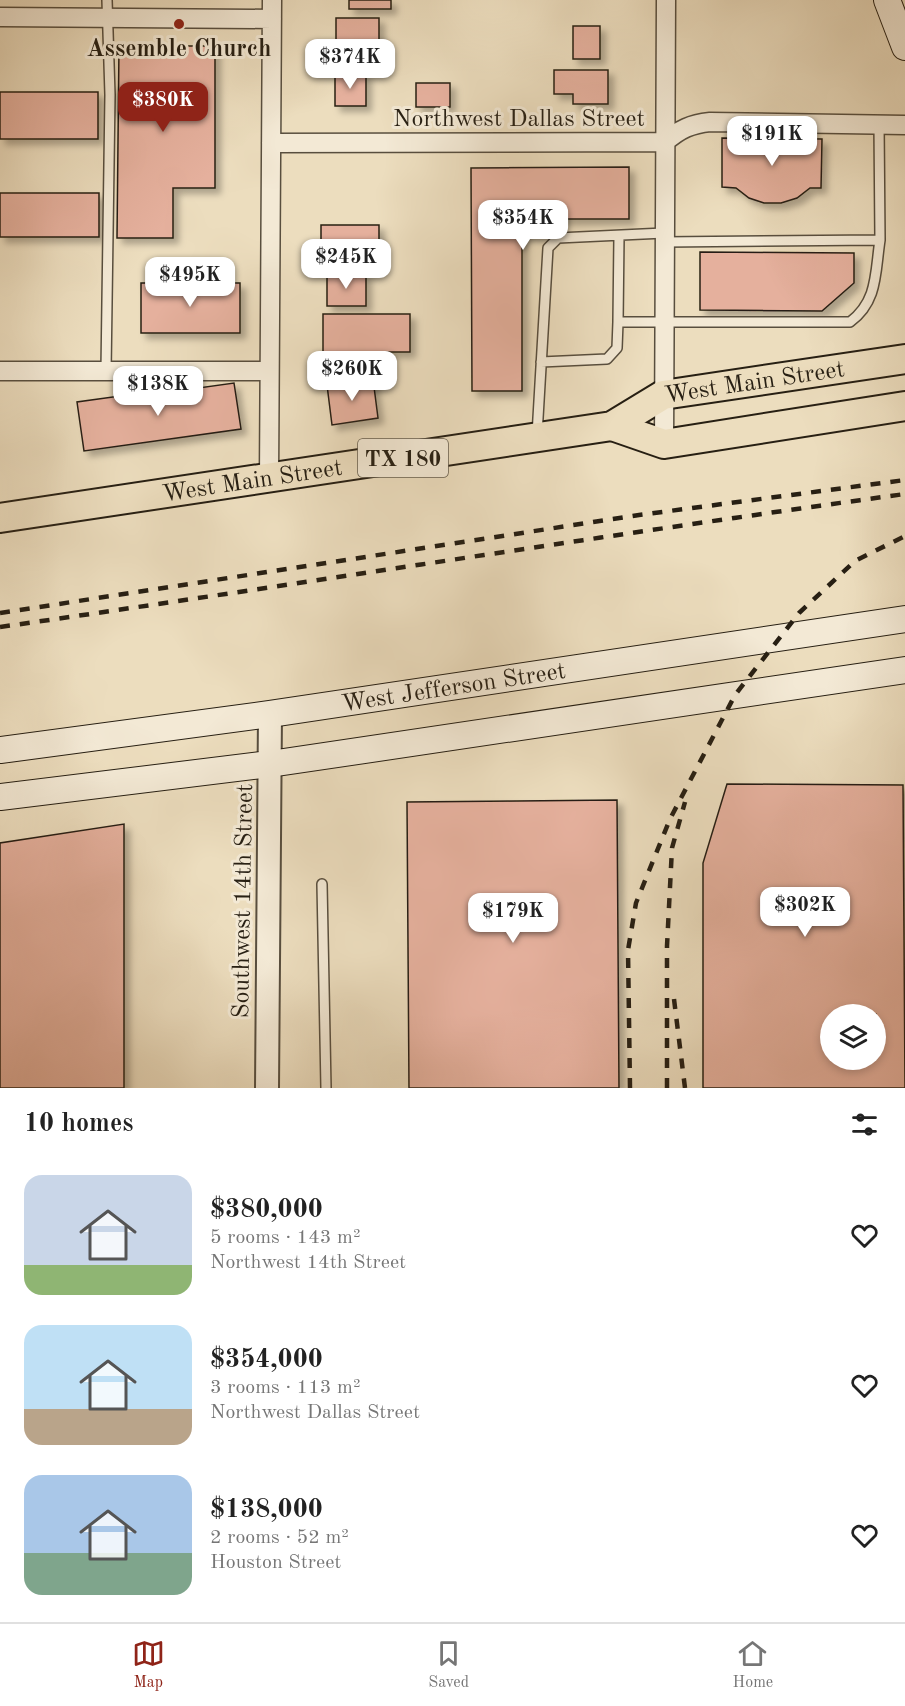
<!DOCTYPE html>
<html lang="en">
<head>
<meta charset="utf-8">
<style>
  :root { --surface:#fff; --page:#f6f6f6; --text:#222; --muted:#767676; --line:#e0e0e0; --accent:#8f2418 }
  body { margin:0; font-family:"Old Standard TT",serif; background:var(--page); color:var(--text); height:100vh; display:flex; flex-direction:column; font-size:22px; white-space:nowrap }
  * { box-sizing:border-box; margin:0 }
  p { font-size:20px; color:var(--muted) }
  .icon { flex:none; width:33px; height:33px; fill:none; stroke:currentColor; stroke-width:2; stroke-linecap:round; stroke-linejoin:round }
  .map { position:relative; height:1088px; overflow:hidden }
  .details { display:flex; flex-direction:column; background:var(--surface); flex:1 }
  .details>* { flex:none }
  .controls { position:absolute; left:820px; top:1004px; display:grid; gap:12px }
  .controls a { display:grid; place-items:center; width:66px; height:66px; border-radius:50%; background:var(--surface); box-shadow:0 3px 9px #0003; font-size:30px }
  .price { position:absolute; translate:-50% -51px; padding:0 14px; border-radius:12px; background:#fff; color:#222; font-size:20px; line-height:39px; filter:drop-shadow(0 2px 3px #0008) }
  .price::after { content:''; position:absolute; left:50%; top:36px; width:18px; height:14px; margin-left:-9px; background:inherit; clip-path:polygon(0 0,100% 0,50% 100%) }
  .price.current { background:var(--accent); color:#fff }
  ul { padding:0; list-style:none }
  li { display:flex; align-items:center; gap:18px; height:150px; padding:0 24px }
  li span { display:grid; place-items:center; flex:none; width:168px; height:120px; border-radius:18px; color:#555 }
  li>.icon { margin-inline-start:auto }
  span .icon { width:72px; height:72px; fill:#fffc; stroke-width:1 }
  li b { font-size:26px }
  h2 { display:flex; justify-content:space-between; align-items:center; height:72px; padding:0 24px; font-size:26px }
  .menu { display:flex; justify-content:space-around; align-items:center; height:84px; border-top:2px solid var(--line); background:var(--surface); font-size:16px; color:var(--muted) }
  .menu a { display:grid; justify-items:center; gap:3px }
  .menu .current { color:var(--accent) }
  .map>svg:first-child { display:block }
</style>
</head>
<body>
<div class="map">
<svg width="905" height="1088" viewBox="0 0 905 1088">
  <defs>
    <filter id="shadow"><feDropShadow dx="5.5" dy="5.5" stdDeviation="3" flood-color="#0004"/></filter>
  </defs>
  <rect width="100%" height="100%" fill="#ecddbe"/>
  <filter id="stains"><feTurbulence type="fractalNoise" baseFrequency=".00333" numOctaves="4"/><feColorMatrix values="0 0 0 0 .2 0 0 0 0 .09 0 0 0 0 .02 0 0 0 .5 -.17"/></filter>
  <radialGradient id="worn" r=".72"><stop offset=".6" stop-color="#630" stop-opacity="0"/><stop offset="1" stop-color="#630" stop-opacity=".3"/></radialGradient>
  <!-- building -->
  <path fill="#e5b09d" stroke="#271f13" stroke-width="1.5" fill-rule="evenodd" filter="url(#shadow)" d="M349,0H391V9H349Z
    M336,18H379V45H360V57H336Z
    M573,26H600V59H573Z
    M119,46H215V188H173V238H117Z
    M554,70H608V104H573V94H554Z
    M335,74H366V106H335Z
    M416,83H450V107H416Z
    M0,92H98V139H0Z
    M722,138L822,139L821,188H810L797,198L781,203H764L749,198L736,188L722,187Z
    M629,167V219H522V391H472L471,168Z
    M0,193H99V237H0Z
    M321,225H379V257H321Z
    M700,252L854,253V283L822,311L700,310Z
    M327,274H366V306H327Z
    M141,283H240V333H141Z
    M323,314H410V352H323Z
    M373,379L378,418L332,425L327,385Z
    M234,383L241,429L84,451L77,402L127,395V398Z
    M727,784L903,785L905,1088H703V863ZM831,1014H876V1059H831Z
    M617,800L619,1088H409L407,802Z
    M124,824V1088H0V843Z"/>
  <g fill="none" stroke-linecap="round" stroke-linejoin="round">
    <!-- service casing -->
    <g stroke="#584e3e" stroke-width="12">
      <path id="service" d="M664,242L880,240L879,124
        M618,322L619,236
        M541,362L607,359L617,348L618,322H850C878,301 875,273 880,240
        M106,371L110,95L107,0
        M537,435L548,248L558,238L664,233
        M322,884L326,1088"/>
    </g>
    <!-- minor casing -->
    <g stroke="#584e3e" stroke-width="21">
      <path id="minor" d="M0,17L272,19
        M271,143L665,142C680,129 691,124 710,122L905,125
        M0,371H269
        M664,444L666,0
        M269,478L272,0"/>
    </g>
    <!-- tertiary casing -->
    <g stroke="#584e3e" stroke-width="26">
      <path id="tertiary" d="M267,1088L270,714"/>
    </g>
    <!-- secondary casing -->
    <g stroke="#271f13" stroke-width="28">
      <g id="secondary">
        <path d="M887,0L905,47"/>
        <path id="s1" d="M0,750L270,714L905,619"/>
        <path d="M0,797L270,764L905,670"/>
      </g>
    </g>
    <!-- primary casing -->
    <g stroke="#271f13" stroke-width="32">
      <g id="primary">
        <path d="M612,426L664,444L905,406"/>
        <path id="s2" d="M0,518L612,426L663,395L905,359"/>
      </g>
    </g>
    <!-- service -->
    <use href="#service" stroke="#f3e9d5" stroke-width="9"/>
    <!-- minor -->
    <use href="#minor" stroke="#f3e9d5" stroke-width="18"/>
    <!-- tertiary -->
    <use href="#tertiary" stroke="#f3e9d5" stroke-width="22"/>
    <!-- secondary -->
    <use href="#secondary" stroke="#f3e9d5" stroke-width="26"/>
    <!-- primary -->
    <use href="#primary" stroke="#ecddbe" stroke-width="28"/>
    <!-- rail -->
    <path stroke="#271f13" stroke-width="4.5" stroke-dasharray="10 10" stroke-linecap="butt" d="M0,613L639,515L905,480
      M0,627C302,584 603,535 905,494
      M674,999L685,1088
      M630,1088L628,950L636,903L670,819L735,695L799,613L855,561L905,536
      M667,1088V946L672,848L685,802"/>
  </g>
  <!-- markers -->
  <circle fill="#8f2418" stroke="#f3e9d5" stroke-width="2" cx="179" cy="24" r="6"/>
  <g text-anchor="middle" stroke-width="6" stroke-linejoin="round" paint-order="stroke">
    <!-- shield labels -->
    <rect fill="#f3e9d5" stroke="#645c4d" stroke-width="1.5" x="358" y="439" width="90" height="38" rx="4.5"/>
    <g font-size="22" font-weight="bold" fill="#271f13">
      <text x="403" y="466">TX 180</text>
    </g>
    <!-- poi labels -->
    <g font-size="24" font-weight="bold" fill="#271f13" stroke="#f3e9d5">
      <text x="179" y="56">Assemble Church</text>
    </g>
    <!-- street labels -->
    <g font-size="24" fill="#271f13" stroke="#f3e9d5">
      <text x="519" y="126">Northwest Dallas Street</text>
      <text dy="8" stroke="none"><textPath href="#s2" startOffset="771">West Main Street</textPath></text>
      <text dy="8" stroke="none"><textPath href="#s2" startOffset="255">West Main Street</textPath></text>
      <text dy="8" stroke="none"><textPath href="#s1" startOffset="458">West Jefferson Street</textPath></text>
      <text transform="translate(242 901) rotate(-89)" y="8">Southwest 14th Street</text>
    </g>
  </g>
  <rect width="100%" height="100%" filter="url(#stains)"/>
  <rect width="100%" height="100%" fill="url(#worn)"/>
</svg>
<div class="controls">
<a><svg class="icon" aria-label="layers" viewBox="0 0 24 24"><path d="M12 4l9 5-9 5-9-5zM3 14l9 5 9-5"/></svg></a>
</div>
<b class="price" style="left:350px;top:90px">$374K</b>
<b class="price current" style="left:163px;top:133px">$380K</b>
<b class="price" style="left:772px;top:167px">$191K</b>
<b class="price" style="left:523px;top:251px">$354K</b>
<b class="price" style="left:346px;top:290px">$245K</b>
<b class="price" style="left:190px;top:308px">$495K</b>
<b class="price" style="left:352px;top:402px">$260K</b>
<b class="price" style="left:158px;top:417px">$138K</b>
<b class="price" style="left:805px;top:938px">$302K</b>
<b class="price" style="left:513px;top:944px">$179K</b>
</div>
<section class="details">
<h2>10 homes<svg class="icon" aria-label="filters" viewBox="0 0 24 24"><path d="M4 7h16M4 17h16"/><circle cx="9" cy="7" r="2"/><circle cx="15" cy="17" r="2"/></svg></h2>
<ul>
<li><span style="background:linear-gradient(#c9d6e8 75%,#8fb573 0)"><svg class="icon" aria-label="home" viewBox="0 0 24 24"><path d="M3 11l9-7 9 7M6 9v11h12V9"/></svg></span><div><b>$380,000</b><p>5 rooms · 143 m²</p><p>Northwest 14th Street</p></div><svg class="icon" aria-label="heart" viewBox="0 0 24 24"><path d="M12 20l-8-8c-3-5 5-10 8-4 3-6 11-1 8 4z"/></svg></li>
<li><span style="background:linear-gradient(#bfe0f5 70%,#b9a48a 0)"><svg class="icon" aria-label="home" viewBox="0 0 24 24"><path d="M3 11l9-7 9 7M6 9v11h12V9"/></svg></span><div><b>$354,000</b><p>3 rooms · 113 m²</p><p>Northwest Dallas Street</p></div><svg class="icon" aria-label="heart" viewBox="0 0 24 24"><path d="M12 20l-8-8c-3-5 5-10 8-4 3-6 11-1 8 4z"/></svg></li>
<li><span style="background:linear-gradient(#a9c7e8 65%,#7fa58c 0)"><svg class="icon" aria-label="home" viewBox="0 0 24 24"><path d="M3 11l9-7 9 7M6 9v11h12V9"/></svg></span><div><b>$138,000</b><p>2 rooms · 52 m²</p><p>Houston Street</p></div><svg class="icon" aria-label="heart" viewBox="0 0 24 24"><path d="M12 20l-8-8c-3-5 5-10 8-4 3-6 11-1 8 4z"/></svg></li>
</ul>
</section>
<nav class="menu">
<a class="current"><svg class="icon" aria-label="map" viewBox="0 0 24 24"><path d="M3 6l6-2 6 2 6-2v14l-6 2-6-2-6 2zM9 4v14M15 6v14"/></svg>Map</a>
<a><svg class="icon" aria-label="saved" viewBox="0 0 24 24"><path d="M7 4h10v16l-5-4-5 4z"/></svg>Saved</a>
<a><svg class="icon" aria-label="home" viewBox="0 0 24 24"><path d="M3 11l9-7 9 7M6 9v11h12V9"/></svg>Home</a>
</nav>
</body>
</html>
